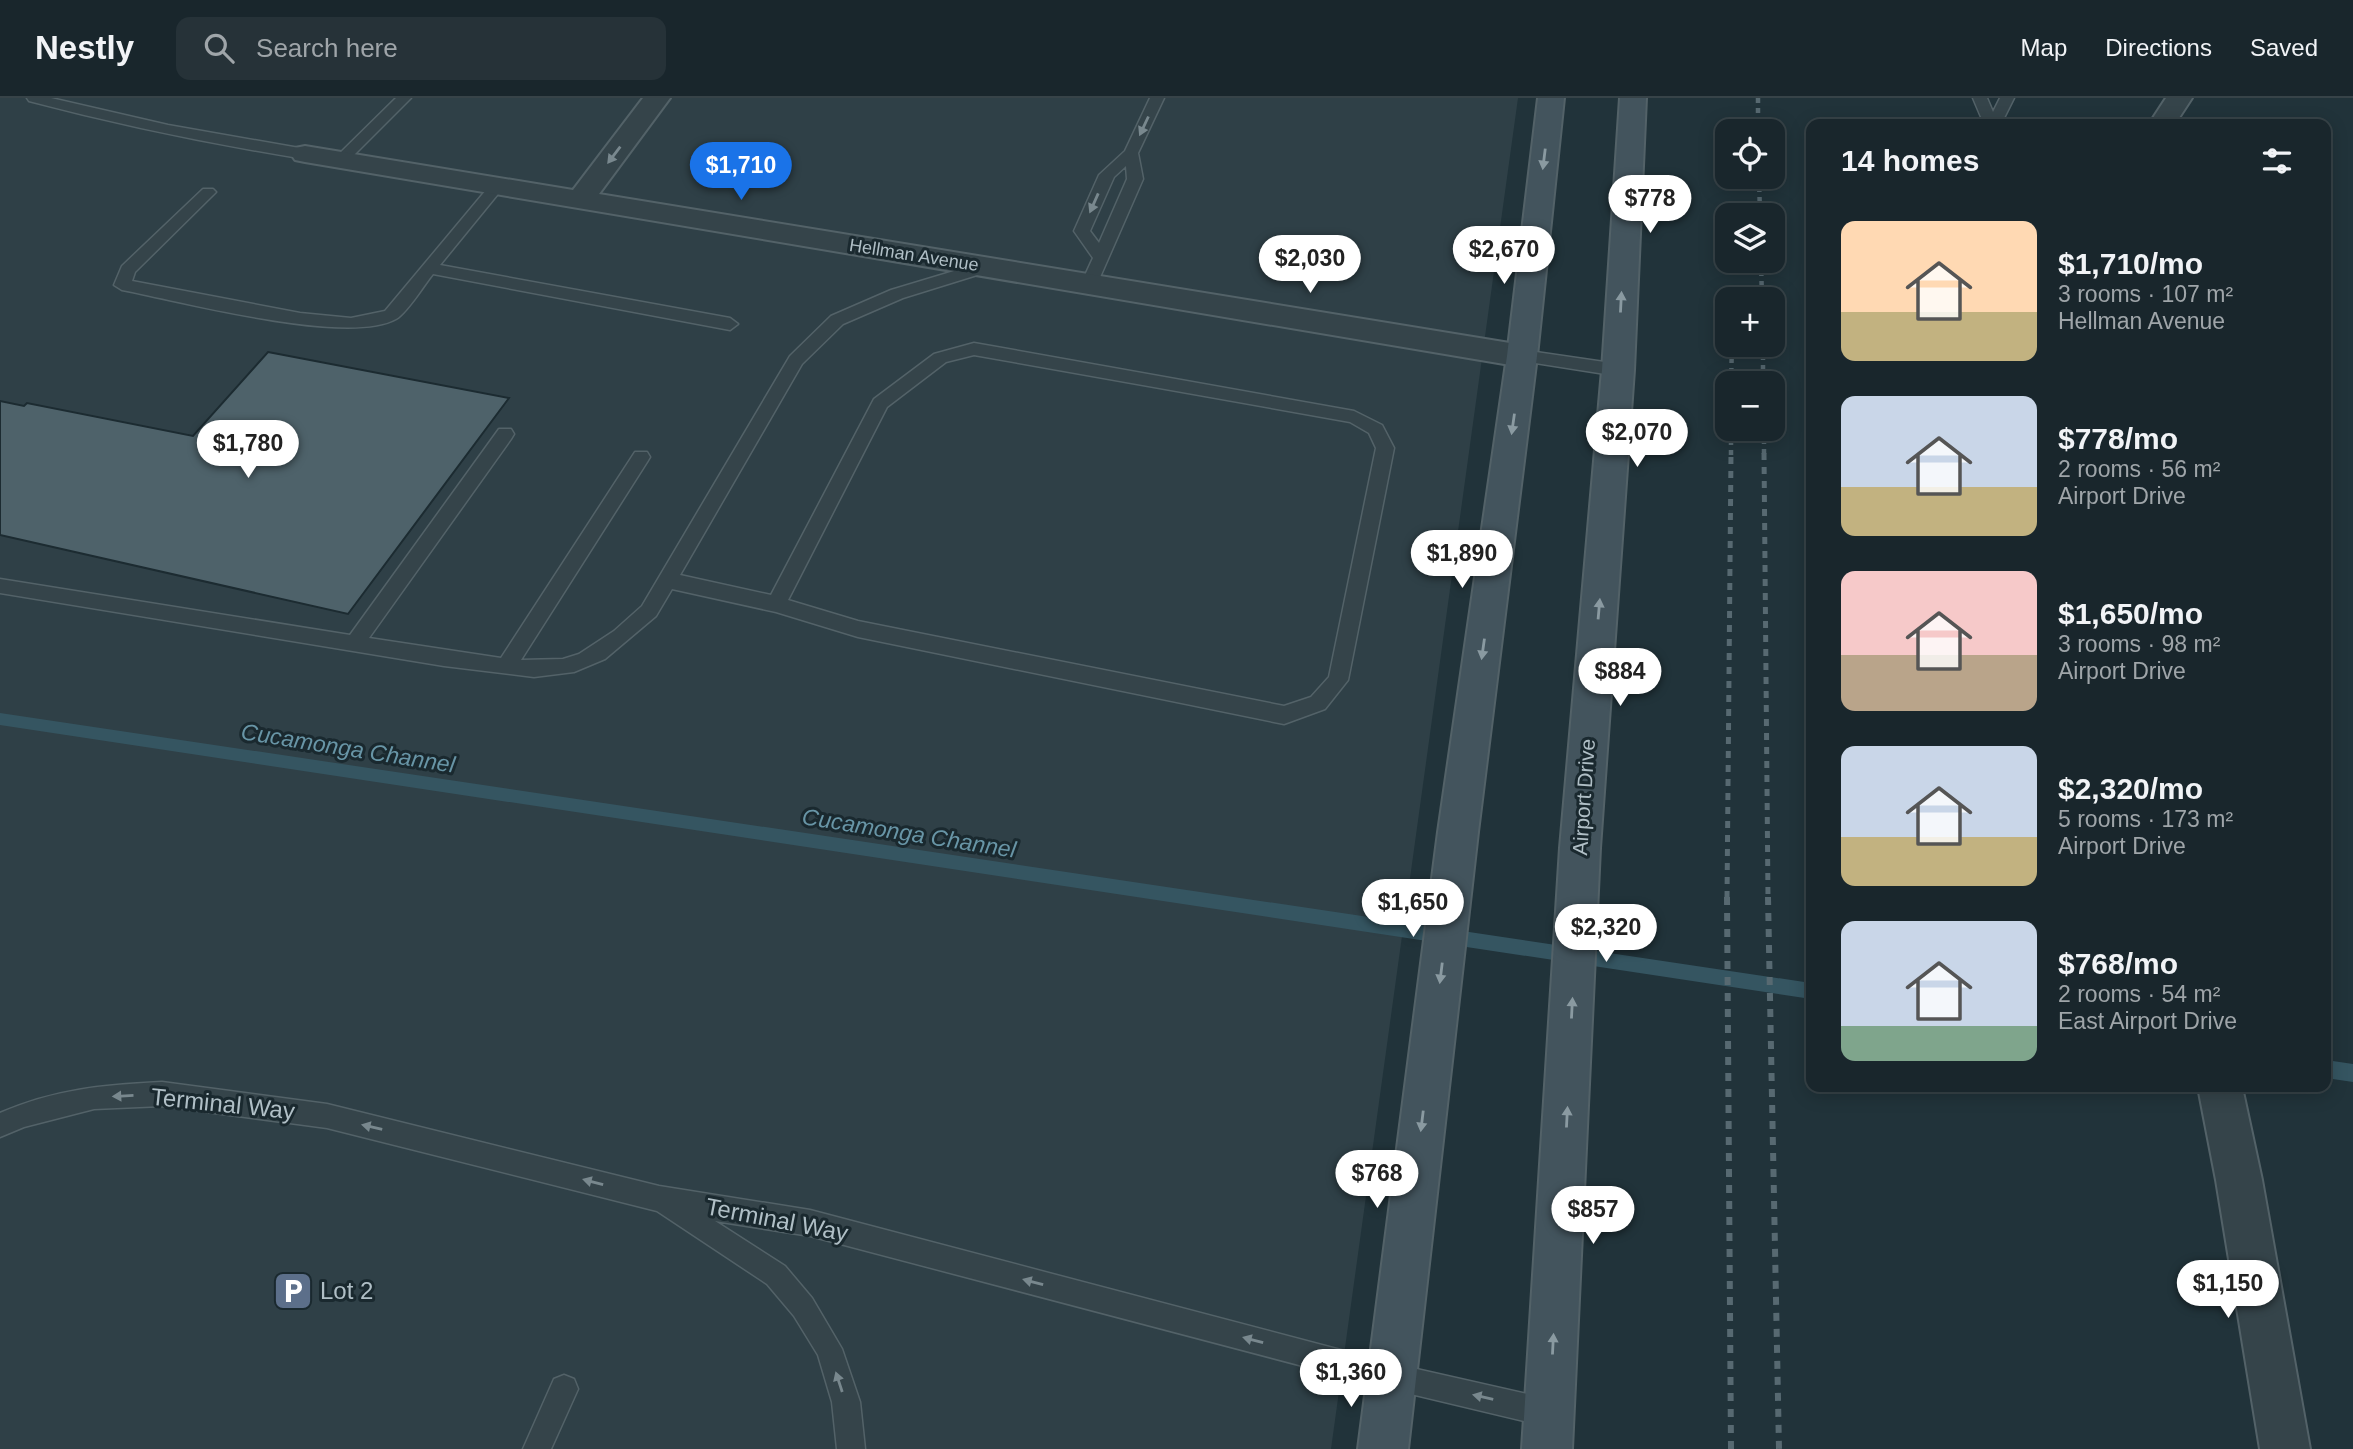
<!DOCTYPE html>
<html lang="en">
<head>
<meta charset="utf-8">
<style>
  :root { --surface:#19262c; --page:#263238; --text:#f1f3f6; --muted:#9fa5a9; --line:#374348; --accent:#1a73e8 }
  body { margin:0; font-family:Helvetica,sans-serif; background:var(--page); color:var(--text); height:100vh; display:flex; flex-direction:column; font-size:26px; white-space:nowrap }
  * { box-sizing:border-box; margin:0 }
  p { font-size:23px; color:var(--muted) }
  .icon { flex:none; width:38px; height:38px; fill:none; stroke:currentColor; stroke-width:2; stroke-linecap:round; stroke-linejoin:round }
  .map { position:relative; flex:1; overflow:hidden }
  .details { position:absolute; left:1806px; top:21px; width:525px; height:973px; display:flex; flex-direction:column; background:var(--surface); border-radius:14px; box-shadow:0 4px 18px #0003,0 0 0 2px var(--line) }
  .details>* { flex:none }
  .tools { position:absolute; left:1715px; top:21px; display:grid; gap:14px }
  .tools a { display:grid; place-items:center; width:70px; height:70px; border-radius:14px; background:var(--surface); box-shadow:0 4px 18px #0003,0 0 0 2px var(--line); font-size:35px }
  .price { position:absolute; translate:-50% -60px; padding:0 16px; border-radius:24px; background:#fff; color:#222; font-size:23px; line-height:46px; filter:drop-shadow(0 2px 4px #0008) }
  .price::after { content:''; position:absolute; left:50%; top:42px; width:21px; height:16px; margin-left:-10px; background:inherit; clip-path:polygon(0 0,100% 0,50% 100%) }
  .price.current { background:var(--accent); color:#fff }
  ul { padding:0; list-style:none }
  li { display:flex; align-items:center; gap:21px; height:175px; padding:0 35px }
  li span { display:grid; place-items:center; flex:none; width:196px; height:140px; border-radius:14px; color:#555 }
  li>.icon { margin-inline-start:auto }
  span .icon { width:84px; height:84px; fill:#fffc; stroke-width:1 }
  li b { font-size:30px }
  h2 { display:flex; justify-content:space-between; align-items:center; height:84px; padding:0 35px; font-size:30px }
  header { display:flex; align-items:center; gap:42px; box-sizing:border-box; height:98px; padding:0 35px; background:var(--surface); border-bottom:2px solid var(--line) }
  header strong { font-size:33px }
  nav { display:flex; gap:38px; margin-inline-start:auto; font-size:24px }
  .search { width:490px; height:63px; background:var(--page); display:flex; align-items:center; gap:18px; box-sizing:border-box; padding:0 24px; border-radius:14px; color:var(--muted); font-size:26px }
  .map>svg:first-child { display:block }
</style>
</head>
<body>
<header>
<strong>Nestly</strong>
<div class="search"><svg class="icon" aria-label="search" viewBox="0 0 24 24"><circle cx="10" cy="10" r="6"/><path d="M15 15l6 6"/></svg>Search here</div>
<nav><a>Map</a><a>Directions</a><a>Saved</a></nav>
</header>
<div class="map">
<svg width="2353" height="1351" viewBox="0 0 2353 1351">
  <rect width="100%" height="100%" fill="#21333a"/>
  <!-- airport -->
  <path fill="#2f4047" d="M0,0H1518L1331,1351H0Z"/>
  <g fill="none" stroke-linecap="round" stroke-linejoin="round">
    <!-- stream -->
    <path fill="#355561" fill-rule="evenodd" d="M0,615L1811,885V901L0,627Z
      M2326,962L2353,966V984L2326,980Z"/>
  </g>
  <!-- building -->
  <path fill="#4e626a" stroke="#1c2b31" stroke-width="2" d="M268,254L509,300L348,516L0,437V303L24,308L27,305L193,338Z"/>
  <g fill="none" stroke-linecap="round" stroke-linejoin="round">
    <!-- service casing -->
    <g stroke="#536268" stroke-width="3">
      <path id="service" d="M27,0H51L168,27L305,51L312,56L305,61C212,46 120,27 29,3Z
        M396,0H411L346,65H336L334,62L336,59Z
        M1150,0H1164L1138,55L1143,81L1097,186L1095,190H1083L1081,186L1093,160L1074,133L1099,77L1125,53ZM1126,68L1127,81L1099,145L1090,133L1114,79Z
        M1973,0H1987L1993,14L2000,0H2014L2001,26H1984Z
        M497,83L505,88L502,91L440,167L730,220L738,226L730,232L433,176C424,187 407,215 396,221C348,248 180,203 122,192L114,187L122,168L203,91H213L216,94L213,97L135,174L132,183L300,215L351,220L385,213L492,85Z
        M984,164L992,169L990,173L903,200L843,226L802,266L680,477L771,497L874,301L934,256L974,245L1354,313L1382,327L1394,350L1348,582L1325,611L1284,626L858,539L776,514L672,491L656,518L605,561L574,574L534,579L444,568L0,495V481L350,537L499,331H511L514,336L511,341L369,540L501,560L635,354H647L650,359L647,364L521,562L563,561L579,556L614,533L642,508L790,258L831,218L891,192ZM974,257L1350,324L1369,335L1376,350L1329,579L1311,599L1284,608L858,523L788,502L887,309L946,264Z
        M1522,252L1618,266L1627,272L1618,278L1516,262L1514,258L1516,254Z
        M162,984L327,1006L659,1088L810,1112L1390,1265L1549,1301L1559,1305L1563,1315L1559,1325L1549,1329L1390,1291L810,1138L715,1123L785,1168L812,1200L842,1251L860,1304L865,1351H837L832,1304L818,1257L794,1218L767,1186L657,1113L327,1030L162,1008L94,1011L24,1029L0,1039V1015C55,991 103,987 162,984Z
        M564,1277L574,1281L578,1291L551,1351H523L554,1281Z"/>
    </g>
    <!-- minor casing -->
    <g stroke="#536268" stroke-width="4">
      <path id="minor" d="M643,0H670L599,96L1522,247L1533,250L1537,258L1533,266L1522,269L305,64L295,62L291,56L295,50L305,48L573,92Z"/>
    </g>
    <!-- tertiary casing -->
    <g stroke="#536268" stroke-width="4">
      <path id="tertiary" d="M2166,0H2192L2175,26H2149Z
        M2198,989H2242L2262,1082L2310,1351H2260L2216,1082Z"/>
    </g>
    <!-- secondary casing -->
    <g stroke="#536268" stroke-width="4">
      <path id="secondary" d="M1538,0H1564L1537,258L1478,734L1408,1351H1358L1438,734L1507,258Z
        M1620,0H1646L1634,272L1600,750L1572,1351H1522L1560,750L1602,272Z"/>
    </g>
    <!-- service -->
    <use href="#service" fill="#35444a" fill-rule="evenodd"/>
    <!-- minor -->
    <use href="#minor" fill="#35444a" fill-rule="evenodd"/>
    <!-- tertiary -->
    <use href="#tertiary" fill="#35444a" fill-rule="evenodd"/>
    <!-- secondary -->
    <use href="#secondary" fill="#43545d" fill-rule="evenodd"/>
    <!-- rail-far2 -->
    <path stroke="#576971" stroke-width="4.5" stroke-dasharray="5 5" stroke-linecap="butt" d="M1758,0V33
      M1759,79L1760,117
      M1761,163L1762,201
      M1763,247V285
      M1731,285L1732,247
      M1764,331V357
      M1731,357V331"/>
    <!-- rail-far1 -->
    <path stroke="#576971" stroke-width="5" stroke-dasharray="7 7" stroke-linecap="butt" d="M1764,355L1768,800
      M1727,800L1731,355"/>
    <!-- rail -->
    <path stroke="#576971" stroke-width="6" stroke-dasharray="8 8" stroke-linecap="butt" d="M1727,799L1731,1351
      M1768,799L1779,1351"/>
  </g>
  <!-- one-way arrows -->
  <defs><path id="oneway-solid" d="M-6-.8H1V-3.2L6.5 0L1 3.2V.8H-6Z" transform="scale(1.75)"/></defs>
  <g fill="#79888e">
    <use href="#oneway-solid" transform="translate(1144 28) rotate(115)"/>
    <use href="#oneway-solid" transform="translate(614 57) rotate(127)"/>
    <use href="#oneway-solid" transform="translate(1094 105) rotate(114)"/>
    <use href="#oneway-solid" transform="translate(123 998) rotate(177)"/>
    <use href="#oneway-solid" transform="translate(372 1029) rotate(-167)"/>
    <use href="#oneway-solid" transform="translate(593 1084) rotate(-165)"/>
    <use href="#oneway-solid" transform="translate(1033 1184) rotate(-165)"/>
    <use href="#oneway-solid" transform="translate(1253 1242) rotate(-165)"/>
    <use href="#oneway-solid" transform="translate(839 1284) rotate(-108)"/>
    <use href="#oneway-solid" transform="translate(1483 1299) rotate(-167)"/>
  </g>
  <g fill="#8a9aa1">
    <use href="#oneway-solid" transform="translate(1544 61) rotate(97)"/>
    <use href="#oneway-solid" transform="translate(1621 204) rotate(-87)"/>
    <use href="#oneway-solid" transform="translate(1513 326) rotate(98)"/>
    <use href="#oneway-solid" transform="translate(1599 511) rotate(-85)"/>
    <use href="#oneway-solid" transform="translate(1483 551) rotate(98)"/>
    <use href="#oneway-solid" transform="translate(1441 875) rotate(97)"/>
    <use href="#oneway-solid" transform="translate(1572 910) rotate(-87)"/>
    <use href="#oneway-solid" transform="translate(1567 1019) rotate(-87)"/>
    <use href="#oneway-solid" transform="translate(1422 1023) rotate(97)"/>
    <use href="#oneway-solid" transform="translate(1553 1246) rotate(-87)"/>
  </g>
  <!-- icons -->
  <defs>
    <g id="parking-square" transform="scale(2.0125)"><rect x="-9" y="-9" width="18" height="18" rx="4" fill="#5c6f8a" stroke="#1a292f"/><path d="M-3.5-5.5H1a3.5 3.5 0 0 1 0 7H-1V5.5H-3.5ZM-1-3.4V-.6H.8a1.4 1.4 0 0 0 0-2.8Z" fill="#fff"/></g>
  </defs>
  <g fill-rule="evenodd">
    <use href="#parking-square" x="293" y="1193"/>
  </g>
  <g text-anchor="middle" stroke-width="6" stroke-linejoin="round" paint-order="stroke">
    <!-- far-street labels -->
    <g font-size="18" fill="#b0bfc6" stroke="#1a292f">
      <text transform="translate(914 157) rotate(9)" y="6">Hellman Avenue</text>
    </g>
    <!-- street labels -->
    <g font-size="21" fill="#b0bfc6" stroke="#1a292f">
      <text transform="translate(1584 699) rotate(-86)" y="7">Airport Drive</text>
    </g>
    <!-- water labels -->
    <g font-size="23" font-style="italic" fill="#6895a6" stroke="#1a292f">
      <text transform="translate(348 650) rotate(9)" y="8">Cucamonga Channel</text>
      <text transform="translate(909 735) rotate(9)" y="8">Cucamonga Channel</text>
    </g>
    <!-- near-street labels -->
    <g font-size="24" fill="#b0bfc6" stroke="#1a292f">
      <text transform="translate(223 1006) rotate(6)" y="8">Terminal Way</text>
      <text transform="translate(777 1122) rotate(11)" y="8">Terminal Way</text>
    </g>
    <!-- near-poi labels -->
    <g font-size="24" fill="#b0bfc6" stroke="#1a292f" text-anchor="start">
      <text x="320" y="1201">Lot 2</text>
    </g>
  </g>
</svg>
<div class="tools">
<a><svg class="icon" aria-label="locate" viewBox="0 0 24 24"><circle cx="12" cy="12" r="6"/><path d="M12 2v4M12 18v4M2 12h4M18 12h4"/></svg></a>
<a><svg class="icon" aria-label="layers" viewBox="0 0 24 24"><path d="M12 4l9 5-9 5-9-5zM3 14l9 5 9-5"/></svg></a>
<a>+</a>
<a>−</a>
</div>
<b class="price current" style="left:741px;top:104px">$1,710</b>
<b class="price" style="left:1650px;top:137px">$778</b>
<b class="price" style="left:1504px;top:188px">$2,670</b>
<b class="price" style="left:1310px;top:197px">$2,030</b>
<b class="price" style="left:1637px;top:371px">$2,070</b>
<b class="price" style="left:248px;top:382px">$1,780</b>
<b class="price" style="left:1462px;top:492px">$1,890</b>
<b class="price" style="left:1620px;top:610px">$884</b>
<b class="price" style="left:1413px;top:841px">$1,650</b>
<b class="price" style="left:1606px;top:866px">$2,320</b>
<b class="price" style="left:1377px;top:1112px">$768</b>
<b class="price" style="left:1593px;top:1148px">$857</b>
<b class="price" style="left:2228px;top:1222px">$1,150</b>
<b class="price" style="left:1351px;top:1311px">$1,360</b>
<section class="details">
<h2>14 homes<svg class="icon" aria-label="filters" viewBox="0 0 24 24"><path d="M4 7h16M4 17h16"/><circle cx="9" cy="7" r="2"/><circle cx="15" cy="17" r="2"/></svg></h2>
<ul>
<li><span style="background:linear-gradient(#ffd9b3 65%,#c2b280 0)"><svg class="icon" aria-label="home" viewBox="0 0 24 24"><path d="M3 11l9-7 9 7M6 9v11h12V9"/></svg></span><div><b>$1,710/mo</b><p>3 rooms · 107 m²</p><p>Hellman Avenue</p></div></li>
<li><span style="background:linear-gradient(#c9d6e8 65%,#c2b280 0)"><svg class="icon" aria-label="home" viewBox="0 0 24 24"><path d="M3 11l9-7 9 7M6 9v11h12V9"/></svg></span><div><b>$778/mo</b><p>2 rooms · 56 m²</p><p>Airport Drive</p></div></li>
<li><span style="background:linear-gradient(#f6c9c9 60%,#b9a48a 0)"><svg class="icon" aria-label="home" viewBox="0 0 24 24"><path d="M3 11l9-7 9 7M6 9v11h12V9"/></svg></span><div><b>$1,650/mo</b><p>3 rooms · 98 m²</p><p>Airport Drive</p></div></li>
<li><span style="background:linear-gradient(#c9d6e8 65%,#c2b280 0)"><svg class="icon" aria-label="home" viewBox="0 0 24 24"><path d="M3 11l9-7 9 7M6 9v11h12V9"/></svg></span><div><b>$2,320/mo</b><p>5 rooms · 173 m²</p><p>Airport Drive</p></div></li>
<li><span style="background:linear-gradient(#c9d6e8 75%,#7fa58c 0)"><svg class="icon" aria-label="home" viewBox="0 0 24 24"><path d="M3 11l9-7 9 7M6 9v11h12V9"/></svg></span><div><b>$768/mo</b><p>2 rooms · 54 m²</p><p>East Airport Drive</p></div></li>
</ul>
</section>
</div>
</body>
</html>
